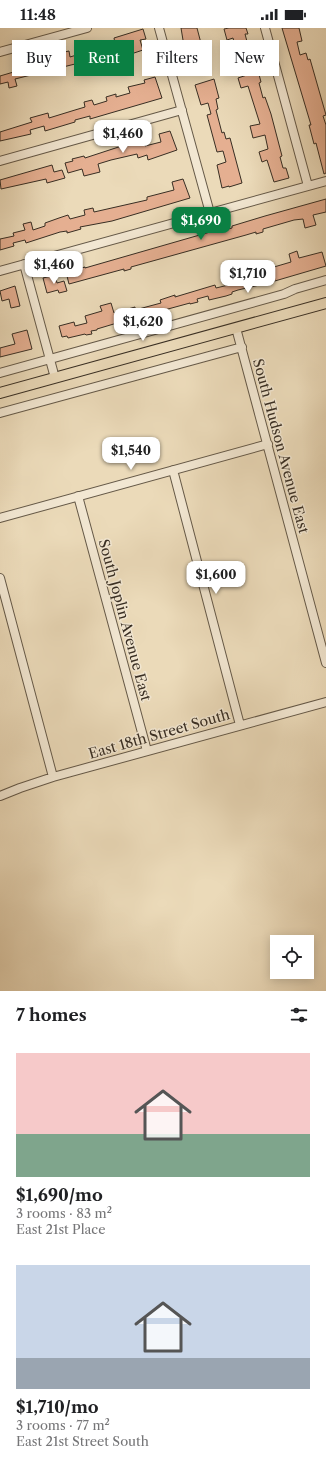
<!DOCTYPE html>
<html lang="en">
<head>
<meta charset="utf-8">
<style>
  :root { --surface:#fff; --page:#f2f2f2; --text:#202124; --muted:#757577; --accent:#0b8043 }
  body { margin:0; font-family:"Libre Caslon Text",serif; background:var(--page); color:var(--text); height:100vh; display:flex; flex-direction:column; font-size:15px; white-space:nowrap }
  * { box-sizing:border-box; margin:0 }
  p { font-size:13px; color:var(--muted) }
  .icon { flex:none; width:22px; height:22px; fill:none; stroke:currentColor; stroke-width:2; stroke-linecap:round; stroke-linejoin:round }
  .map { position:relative; height:963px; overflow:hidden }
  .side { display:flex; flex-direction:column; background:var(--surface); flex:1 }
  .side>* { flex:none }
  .guide { position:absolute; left:12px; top:12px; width:302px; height:36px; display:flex; gap:8px }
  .fabs { position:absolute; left:270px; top:907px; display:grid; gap:8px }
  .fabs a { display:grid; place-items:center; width:44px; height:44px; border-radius:0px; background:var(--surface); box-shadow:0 2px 10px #0003; font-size:20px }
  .price { position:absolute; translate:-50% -34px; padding:0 9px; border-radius:8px; background:#fff; color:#222; font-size:13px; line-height:26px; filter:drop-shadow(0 1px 2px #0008) }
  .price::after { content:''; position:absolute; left:50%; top:24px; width:12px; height:9px; margin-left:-6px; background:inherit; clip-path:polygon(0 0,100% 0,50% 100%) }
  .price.active { background:var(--accent); color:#fff }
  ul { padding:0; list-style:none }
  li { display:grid; align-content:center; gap:8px; height:212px; padding:0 16px }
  li span { display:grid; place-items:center; height:124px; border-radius:0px; color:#555 }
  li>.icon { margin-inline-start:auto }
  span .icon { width:72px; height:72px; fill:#fffc; stroke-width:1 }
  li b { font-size:17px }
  h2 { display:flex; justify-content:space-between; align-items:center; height:48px; padding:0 16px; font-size:17px }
  .tag { padding:0 14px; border-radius:0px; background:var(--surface); box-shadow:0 2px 10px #0003; font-size:14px; line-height:36px }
  .tag.active { background:var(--accent); color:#fff }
  .status { display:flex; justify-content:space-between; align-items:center; height:28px; padding:0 20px; background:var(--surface); direction:ltr }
  .status svg { height:11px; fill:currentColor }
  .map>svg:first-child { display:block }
</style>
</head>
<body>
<div class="status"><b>11:48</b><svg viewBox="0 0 49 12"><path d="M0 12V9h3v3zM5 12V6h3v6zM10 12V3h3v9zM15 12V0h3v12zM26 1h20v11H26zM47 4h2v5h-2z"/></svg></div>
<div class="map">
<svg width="326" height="963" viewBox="0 0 326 963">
  <rect width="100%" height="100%" fill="#ebdab9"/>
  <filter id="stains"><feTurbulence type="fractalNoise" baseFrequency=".005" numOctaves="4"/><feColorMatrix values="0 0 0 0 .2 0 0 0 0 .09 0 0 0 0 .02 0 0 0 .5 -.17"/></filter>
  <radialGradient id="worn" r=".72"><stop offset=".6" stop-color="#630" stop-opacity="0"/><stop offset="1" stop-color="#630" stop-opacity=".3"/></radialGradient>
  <!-- building -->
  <path fill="#e5af91" stroke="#382e23" d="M181,0H197L208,42L194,46L189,28L195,27L192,16L184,18Z
    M229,0H246L248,6H245L249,21L252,20L261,54L259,55L263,70L265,69L271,86L282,128L280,129L283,140H286L289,150L274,154L267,132L262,134L259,124L268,121L265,107L253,110L250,98L260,96L248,58L241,60L238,50L247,47L244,34L240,35L233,10L227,12L224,1Z
    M282,0H299L302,13L297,14L300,27L306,25L308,32L310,31L326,87L323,88L326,97V145L324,146L316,115L314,116L309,97H311Z
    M143,1L146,11L140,12L143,22L113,32L110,22L116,21L114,10Z
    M95,16L96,19L102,17L105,27L83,33V34L15,51L17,58L9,60L8,54L0,56V48L17,43L16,41L22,39L21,35L29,33L30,36L52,30L51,27L69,23L70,29L83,25L82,22L88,21V18Z
    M155,49L162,70L90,91V88L75,92V94L45,103L44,98L30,102L31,106L0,113V104L32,94L30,90L48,85L49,90L75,82L85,79L84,74L92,72L94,77L107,73L106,69L116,66V69L130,65L128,59L145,55L144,52Z
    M214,51L219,70L216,71L218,81L216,82L222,105L224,104L226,111L230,110L242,155L229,159V158L222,160L217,137L226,134L223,123L217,124L207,87L211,86L208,75L201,77L195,57Z
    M170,103L177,122L148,132L147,127L138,130L137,126L111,132L98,136L100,144L84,148L82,141L68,145L65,135L73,133L72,131L84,128L85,130L143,111L145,118L161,114L159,106Z
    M52,137L54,144L62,142L65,150L47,155L46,151L1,161L0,152Z
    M183,151L190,170L112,193L80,199L81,201L67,205V203L60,204L26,215L25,212L13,215L14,218L0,222V211L14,208L13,205L25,202L23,196L31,194L33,202L45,198V195L59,190L68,187L70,191L85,187L84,182L93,180L94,184L147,172V169L174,162L172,154Z
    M326,171V184L313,187L316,197L305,200L303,191L294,192L263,201V204L256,206V204L246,207L131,239V241L124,243V241L69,256L66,244L85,239V240L217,202V204L232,200V198L265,188Z
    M297,223L299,230L322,224L326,238L268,255L238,262L232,264V266L226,268L209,272L208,268L197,271L198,274L190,276V275L157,284L151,287L152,289L146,290L145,289L129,293L128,291L117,294V295L97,301V302L91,303L92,306L86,307L85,306L68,310L67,308L62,309L59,298L74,294L75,298L87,295L85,288L102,283L100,278L111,275L114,285L135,279V282L161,275L160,272L175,267V269L215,257L216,260L241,254L240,249L291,234L289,226Z
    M55,247L57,255L64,253L67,263L59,265L58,262L47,265L43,250Z
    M15,258L20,278L11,280L9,271L2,273L0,263Z
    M27,302L32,321L0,329V320L15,316L12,306Z"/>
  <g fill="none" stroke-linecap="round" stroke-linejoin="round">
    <!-- minor casing -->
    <g stroke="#655948" stroke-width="10">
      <path id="minor" d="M159,0L210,185
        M265,0L308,158
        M0,24L87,0
        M0,133L182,82
        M24,236L55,350
        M0,243L326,153
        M236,300L326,635
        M0,345L284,266L295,261L326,252
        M0,385L242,319
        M173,442L240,697
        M78,468L147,723
        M0,490L268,416
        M0,550L53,749
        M0,768L20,760L53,749L326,674"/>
    </g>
    <!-- major casing -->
    <g stroke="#382e23" stroke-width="12">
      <path id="major" d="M0,365L326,275"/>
    </g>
    <!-- minor -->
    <use href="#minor" stroke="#f2e7d2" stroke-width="8"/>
    <!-- major -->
    <use href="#major" stroke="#ebdab9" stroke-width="10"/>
  </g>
  <g text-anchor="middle" stroke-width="3" stroke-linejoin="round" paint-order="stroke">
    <!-- street labels -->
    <g font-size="14" fill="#382e23" stroke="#f2e7d2">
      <text transform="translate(281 418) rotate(75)" y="5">South Hudson Avenue East</text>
      <text transform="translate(125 592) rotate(75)" y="5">South Joplin Avenue East</text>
      <text transform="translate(159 706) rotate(-16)" y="5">East 18th Street South</text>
    </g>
  </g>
  <rect width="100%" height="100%" filter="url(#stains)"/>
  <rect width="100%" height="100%" fill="url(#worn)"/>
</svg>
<div class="fabs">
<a><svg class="icon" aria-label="locate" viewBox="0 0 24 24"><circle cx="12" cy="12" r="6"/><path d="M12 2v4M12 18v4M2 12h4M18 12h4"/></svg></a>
</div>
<b class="price" style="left:123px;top:126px">$1,460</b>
<b class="price active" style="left:201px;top:213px">$1,690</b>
<b class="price" style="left:54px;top:257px">$1,460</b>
<b class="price" style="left:248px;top:266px">$1,710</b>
<b class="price" style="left:143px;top:314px">$1,620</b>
<b class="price" style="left:131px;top:443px">$1,540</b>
<b class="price" style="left:216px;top:567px">$1,600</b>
<div class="guide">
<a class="tag">Buy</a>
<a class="tag active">Rent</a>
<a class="tag">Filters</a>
<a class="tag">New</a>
</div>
</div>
<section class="side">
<h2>7 homes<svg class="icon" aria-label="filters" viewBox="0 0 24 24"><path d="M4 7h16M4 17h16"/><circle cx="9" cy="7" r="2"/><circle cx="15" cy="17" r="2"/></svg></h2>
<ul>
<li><span style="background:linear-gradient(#f6c9c9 65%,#7fa58c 0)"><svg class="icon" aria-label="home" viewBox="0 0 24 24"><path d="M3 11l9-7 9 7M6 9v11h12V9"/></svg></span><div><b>$1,690/mo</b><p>3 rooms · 83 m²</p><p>East 21st Place</p></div></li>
<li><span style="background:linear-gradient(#c9d6e8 75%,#9aa5b1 0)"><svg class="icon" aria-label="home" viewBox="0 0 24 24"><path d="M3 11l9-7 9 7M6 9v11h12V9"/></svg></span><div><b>$1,710/mo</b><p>3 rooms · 77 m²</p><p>East 21st Street South</p></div></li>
</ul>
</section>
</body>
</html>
